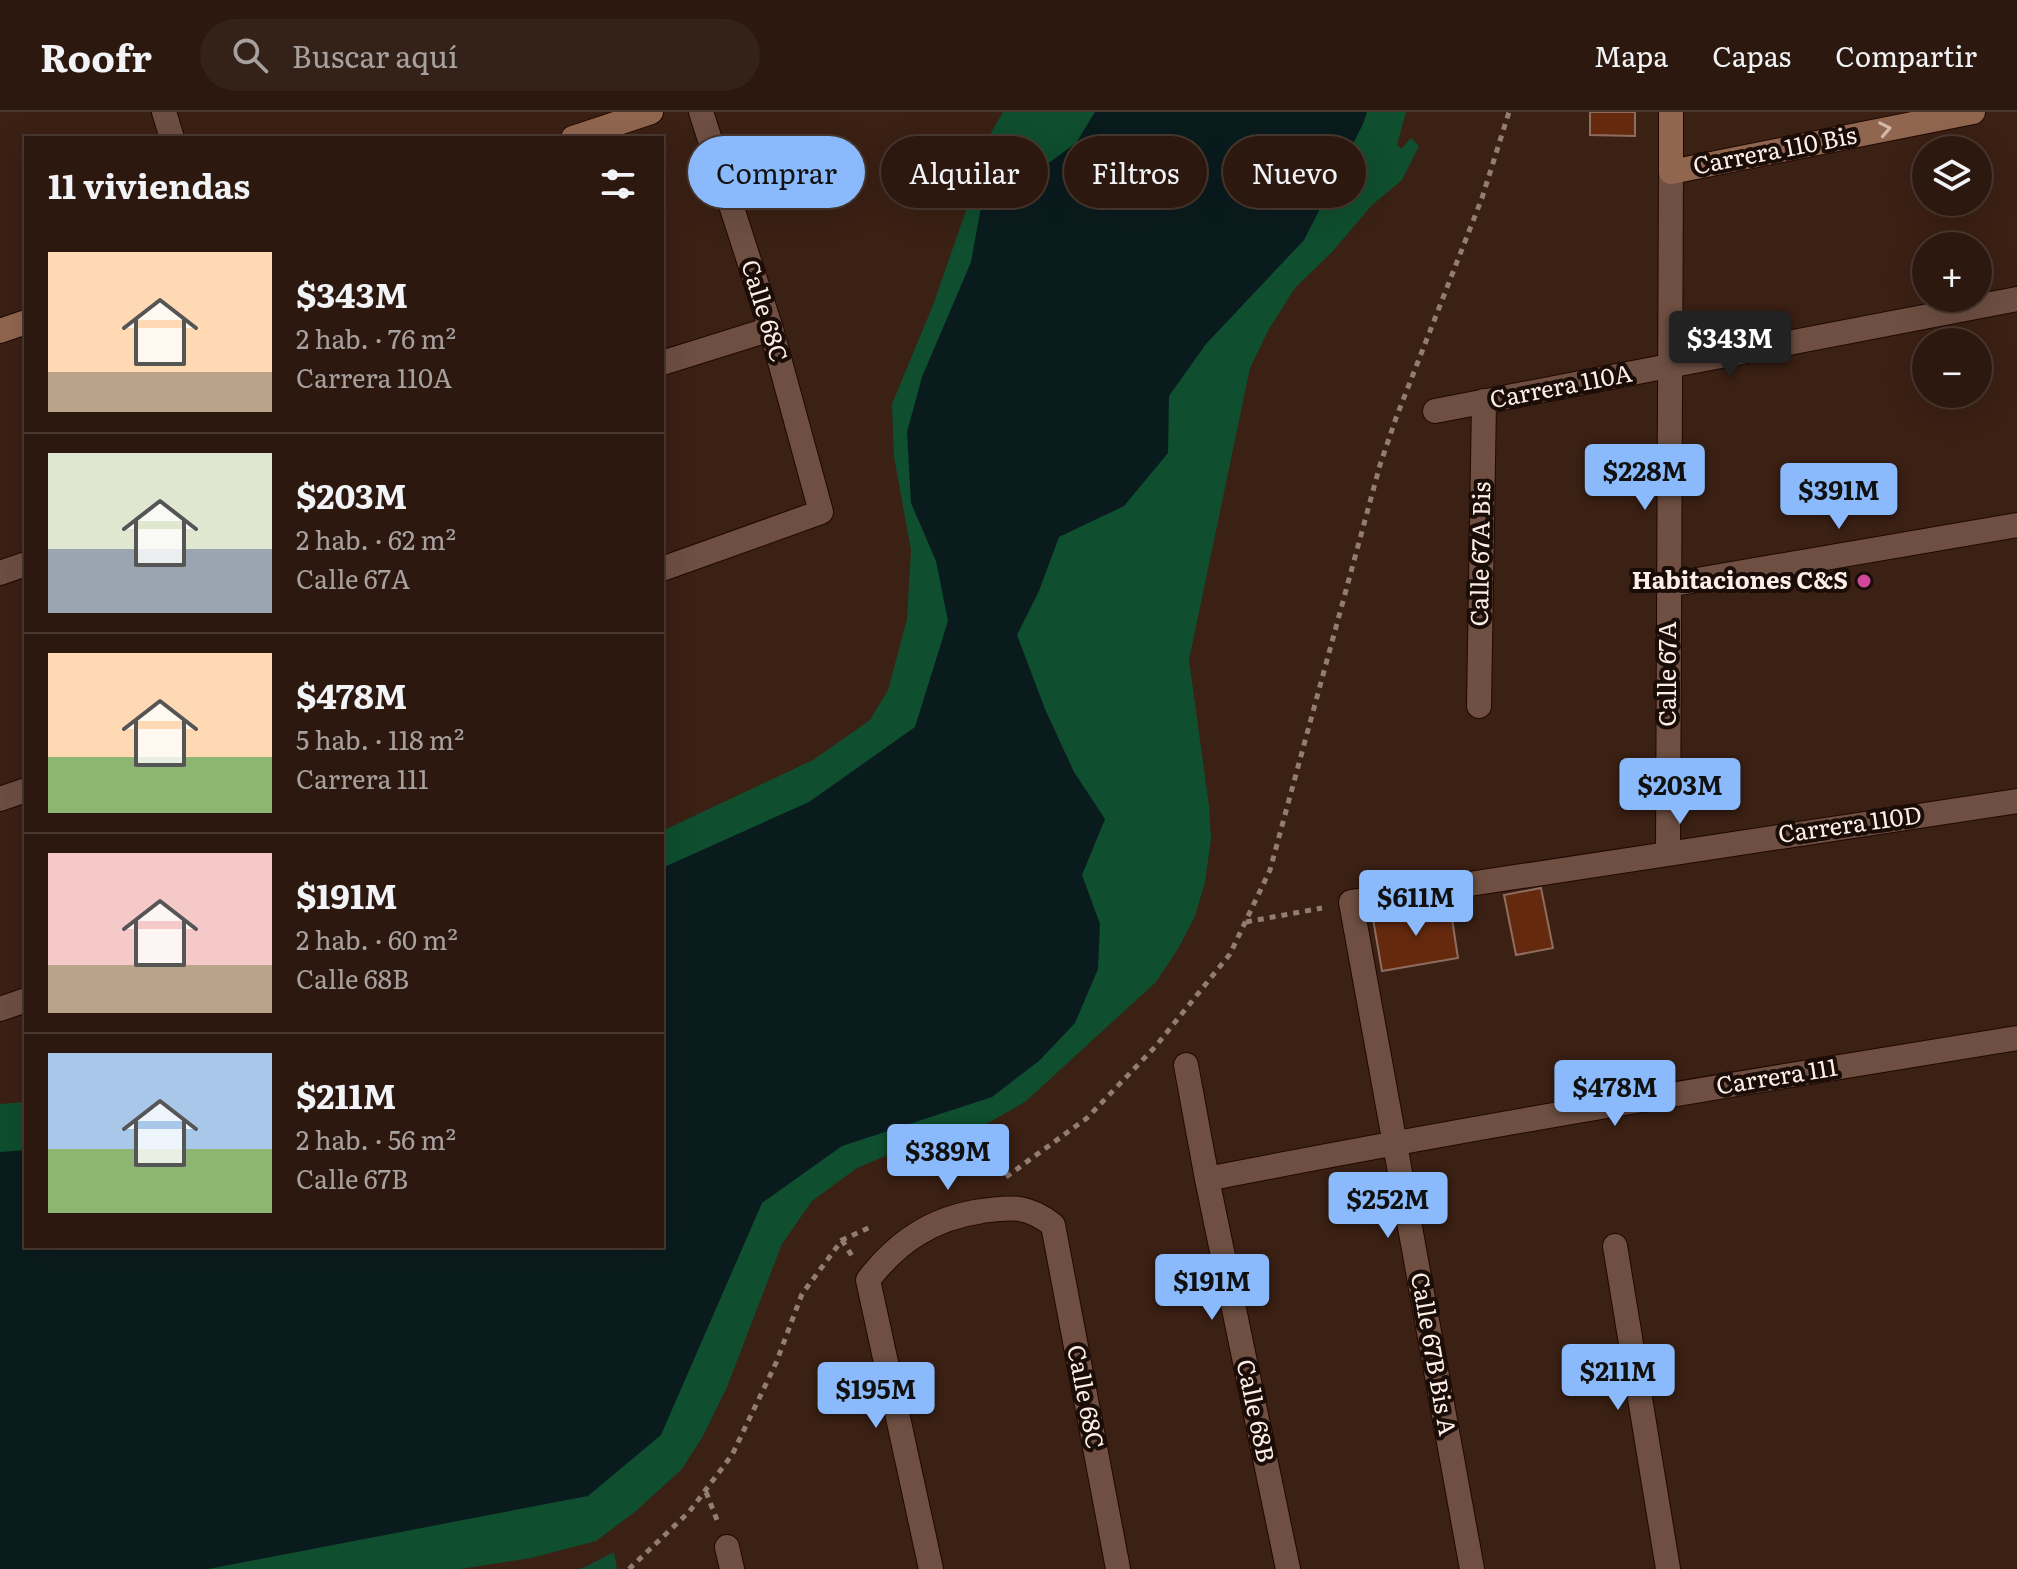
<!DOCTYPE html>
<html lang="es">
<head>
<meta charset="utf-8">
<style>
  :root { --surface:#2c180f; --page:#342118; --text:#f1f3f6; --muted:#a6a09e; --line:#48372f; --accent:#8abafc }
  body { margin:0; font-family:Literata,serif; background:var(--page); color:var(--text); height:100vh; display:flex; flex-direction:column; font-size:30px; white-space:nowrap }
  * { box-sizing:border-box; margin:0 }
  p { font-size:26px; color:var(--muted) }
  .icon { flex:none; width:44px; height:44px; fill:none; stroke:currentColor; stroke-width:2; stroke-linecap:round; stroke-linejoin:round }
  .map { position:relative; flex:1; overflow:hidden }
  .drawer { position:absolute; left:24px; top:24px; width:640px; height:1112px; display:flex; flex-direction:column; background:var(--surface); border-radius:0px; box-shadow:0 8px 32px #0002,0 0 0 2px var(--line) }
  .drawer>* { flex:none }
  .top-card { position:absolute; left:688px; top:24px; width:760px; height:72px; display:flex; gap:16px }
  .controls { position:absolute; left:1912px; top:24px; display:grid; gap:16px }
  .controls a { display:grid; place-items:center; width:80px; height:80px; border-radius:50%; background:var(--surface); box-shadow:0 8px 32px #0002,0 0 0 2px var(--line); font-size:40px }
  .price { position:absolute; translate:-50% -68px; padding:0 18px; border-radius:8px; background:var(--accent); color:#111; font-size:26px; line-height:52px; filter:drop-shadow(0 2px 4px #0008) }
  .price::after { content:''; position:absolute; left:50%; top:48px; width:24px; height:18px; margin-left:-12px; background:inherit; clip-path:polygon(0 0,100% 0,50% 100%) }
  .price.current { background:#222; color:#fff }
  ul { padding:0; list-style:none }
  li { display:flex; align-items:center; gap:24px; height:200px; padding:0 24px }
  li+li { border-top:2px solid var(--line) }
  li span { display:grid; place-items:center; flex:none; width:224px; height:160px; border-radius:0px; color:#555 }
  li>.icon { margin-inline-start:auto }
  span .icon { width:96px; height:96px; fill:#fffc; stroke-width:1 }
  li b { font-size:34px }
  h2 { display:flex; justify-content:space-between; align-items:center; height:96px; padding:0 24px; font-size:34px }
  .chip { padding:0 28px; border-radius:36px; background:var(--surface); box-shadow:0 8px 32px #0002,0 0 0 2px var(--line); font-size:28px; line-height:72px }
  .chip.current { background:var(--accent); color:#111 }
  header { display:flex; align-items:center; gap:48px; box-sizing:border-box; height:112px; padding:0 40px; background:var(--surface); border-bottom:2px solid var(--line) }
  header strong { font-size:38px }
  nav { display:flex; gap:44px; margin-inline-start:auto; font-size:28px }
  .search { width:560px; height:72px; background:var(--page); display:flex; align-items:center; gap:20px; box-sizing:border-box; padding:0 28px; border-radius:44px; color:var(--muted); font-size:30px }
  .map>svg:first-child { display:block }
</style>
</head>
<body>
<header>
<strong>Roofr</strong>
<div class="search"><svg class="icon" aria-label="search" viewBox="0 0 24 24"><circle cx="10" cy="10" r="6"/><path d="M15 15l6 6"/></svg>Buscar aquí</div>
<nav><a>Mapa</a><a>Capas</a><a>Compartir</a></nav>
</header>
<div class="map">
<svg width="2017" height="1457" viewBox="0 0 2017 1457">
  <rect width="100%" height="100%" fill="#3b2014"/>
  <!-- green -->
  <path fill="#0f4e2f" d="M1003,0H1406L1397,33L1401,37L1411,26L1419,34L1402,68L1372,93L1333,139L1295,176L1269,217L1250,256L1189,548L1209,694L1211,727L1205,770L1195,804L1178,837L1156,870L1025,990L988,1011L951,1025L909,1034L857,1056L812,1089L782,1132L727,1275L703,1324L682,1357L636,1399L596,1429L531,1446L460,1457H0V992L26,990V1134H662V719L813,648L870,608L888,578L907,507L911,438L894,345L892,292L933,193L969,90L987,28Z
    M614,1440L617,1457H578L583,1456Z"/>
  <!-- water -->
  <path fill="#0a1b1e" d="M1095,0H1367L1363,12L1304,128L1206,232L1169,284L1168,341L1124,394L1059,425L1039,479L1017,523L1045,597L1074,660L1105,707L1082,763L1100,812L1098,857L1075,911L1039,949L992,985L842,1034L762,1091L661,1323L588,1384L208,1457H0V1040L26,1038V1134H662V756L809,690L915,615L948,509L936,449L911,391L907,320L922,265L971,150L981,95L1031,64L1076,31Z"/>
  <!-- building -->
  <path fill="#652a0e" stroke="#8e6d5f" stroke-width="2" d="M1590,0H1635V24L1590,23Z
    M1541,776L1553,836L1516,843L1504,783Z
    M1450,794L1458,846L1382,859L1373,807Z"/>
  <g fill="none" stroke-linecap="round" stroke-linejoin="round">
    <!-- street casing -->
    <g stroke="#210801" stroke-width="26">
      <path id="street" d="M164,0L172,26
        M662,251L771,217
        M1435,299L2017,187
        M662,457L821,400L771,217L701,0
        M0,461L26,452
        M1668,473L2017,413
        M1479,594L1484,289
        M0,687L26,678
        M1668,740L1671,60
        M0,897L26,888
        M1186,953L1207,1067L1288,1457
        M1207,1067C1476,1014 1746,970 2017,926
        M1615,1134L1668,1457
        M727,1435L732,1457
        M931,1457L868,1168C898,1129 933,1106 982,1099C1013,1095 1028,1093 1053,1113L1118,1457
        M1472,1457L1351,790L2017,689"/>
    </g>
    <!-- secondary casing -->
    <g stroke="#210801" stroke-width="26">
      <path id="secondary" d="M1671,0V60L1973,0
        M573,26L651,0
        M0,219L26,210"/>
    </g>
    <!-- path -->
    <path stroke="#927d73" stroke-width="5" stroke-dasharray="6 6" stroke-linecap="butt" d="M1246,810L1322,796
      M1006,1065L1087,1006L1155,935L1230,842L1270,758L1380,353L1396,306L1482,86L1509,0
      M842,1128L852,1144
      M706,1380L717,1408
      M629,1457L689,1400L732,1343L776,1251L802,1182L842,1128L873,1114"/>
    <!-- street -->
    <use href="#street" stroke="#6e4f42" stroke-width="24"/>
    <!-- secondary -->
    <use href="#secondary" stroke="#90664f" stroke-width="24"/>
  </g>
  <!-- one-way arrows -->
  <defs><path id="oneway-chevron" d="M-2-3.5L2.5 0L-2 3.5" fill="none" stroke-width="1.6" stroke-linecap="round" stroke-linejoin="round" transform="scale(2)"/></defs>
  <use stroke="#d1b8aa" href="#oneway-chevron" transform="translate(1885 17) rotate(-11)"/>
  <!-- markers -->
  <circle fill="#d1479c" stroke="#1a0d08" stroke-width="3" cx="1864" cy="469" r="8"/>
  <g text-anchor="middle" stroke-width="8" stroke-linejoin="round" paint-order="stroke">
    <!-- street labels -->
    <g font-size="24" fill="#fdeee7" stroke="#1a0d08">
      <text transform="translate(1775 39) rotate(-11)" y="8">Carrera 110 Bis</text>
      <text transform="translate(764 199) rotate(73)" y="8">Calle 68C</text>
      <text transform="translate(1561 275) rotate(-11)" y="8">Carrera 110A</text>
      <text transform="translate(1481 442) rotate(-89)" y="8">Calle 67A Bis</text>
      <text transform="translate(1668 562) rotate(-90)" y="8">Calle 67A</text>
      <text transform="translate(1850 713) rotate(-8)" y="8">Carrera 110D</text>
      <text transform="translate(1777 965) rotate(-9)" y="8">Carrera 111</text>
      <text transform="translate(1433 1242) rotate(80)" y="8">Calle 67B Bis A</text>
      <text transform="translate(1085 1285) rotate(79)" y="8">Calle 68C</text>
      <text transform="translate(1255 1299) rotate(78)" y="8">Calle 68B</text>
    </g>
    <!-- poi labels -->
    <g font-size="24" font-weight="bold" fill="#fdeee7" stroke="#1a0d08" text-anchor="end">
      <text x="1848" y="477">Habitaciones C&amp;S</text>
    </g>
  </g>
</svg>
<div class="controls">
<a><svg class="icon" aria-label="layers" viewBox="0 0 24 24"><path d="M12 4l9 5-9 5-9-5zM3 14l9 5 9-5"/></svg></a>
<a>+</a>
<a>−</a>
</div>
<b class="price current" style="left:1730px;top:267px">$343M</b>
<b class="price" style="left:1645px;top:400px">$228M</b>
<b class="price" style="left:1839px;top:419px">$391M</b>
<b class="price" style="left:1680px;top:714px">$203M</b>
<b class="price" style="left:1416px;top:826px">$611M</b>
<b class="price" style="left:1615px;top:1016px">$478M</b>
<b class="price" style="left:948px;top:1080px">$389M</b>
<b class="price" style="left:1388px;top:1128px">$252M</b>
<b class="price" style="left:1212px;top:1210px">$191M</b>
<b class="price" style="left:1618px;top:1300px">$211M</b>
<b class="price" style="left:876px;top:1318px">$195M</b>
<div class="top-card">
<a class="chip current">Comprar</a>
<a class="chip">Alquilar</a>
<a class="chip">Filtros</a>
<a class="chip">Nuevo</a>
</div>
<section class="drawer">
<h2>11 viviendas<svg class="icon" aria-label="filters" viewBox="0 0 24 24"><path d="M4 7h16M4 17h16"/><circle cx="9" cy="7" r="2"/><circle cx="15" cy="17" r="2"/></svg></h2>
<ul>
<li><span style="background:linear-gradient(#ffd9b3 75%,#b9a48a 0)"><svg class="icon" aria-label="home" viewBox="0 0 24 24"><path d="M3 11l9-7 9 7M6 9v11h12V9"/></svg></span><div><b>$343M</b><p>2 hab. · 76 m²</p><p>Carrera 110A</p></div></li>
<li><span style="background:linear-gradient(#dfe7d0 60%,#9aa5b1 0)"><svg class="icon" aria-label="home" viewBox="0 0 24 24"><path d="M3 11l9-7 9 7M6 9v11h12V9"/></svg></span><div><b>$203M</b><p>2 hab. · 62 m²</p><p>Calle 67A</p></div></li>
<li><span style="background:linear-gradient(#ffd9b3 65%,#8fb573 0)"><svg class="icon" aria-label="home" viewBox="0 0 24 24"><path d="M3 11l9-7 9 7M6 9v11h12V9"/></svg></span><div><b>$478M</b><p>5 hab. · 118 m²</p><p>Carrera 111</p></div></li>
<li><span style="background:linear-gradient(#f6c9c9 70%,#b9a48a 0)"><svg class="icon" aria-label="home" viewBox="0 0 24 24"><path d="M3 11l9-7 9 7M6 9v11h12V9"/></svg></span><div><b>$191M</b><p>2 hab. · 60 m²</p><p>Calle 68B</p></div></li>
<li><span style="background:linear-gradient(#a9c7e8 60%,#8fb573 0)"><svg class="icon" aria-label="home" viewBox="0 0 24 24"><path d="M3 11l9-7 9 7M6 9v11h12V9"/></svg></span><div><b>$211M</b><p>2 hab. · 56 m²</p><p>Calle 67B</p></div></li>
</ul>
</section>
</div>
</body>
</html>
